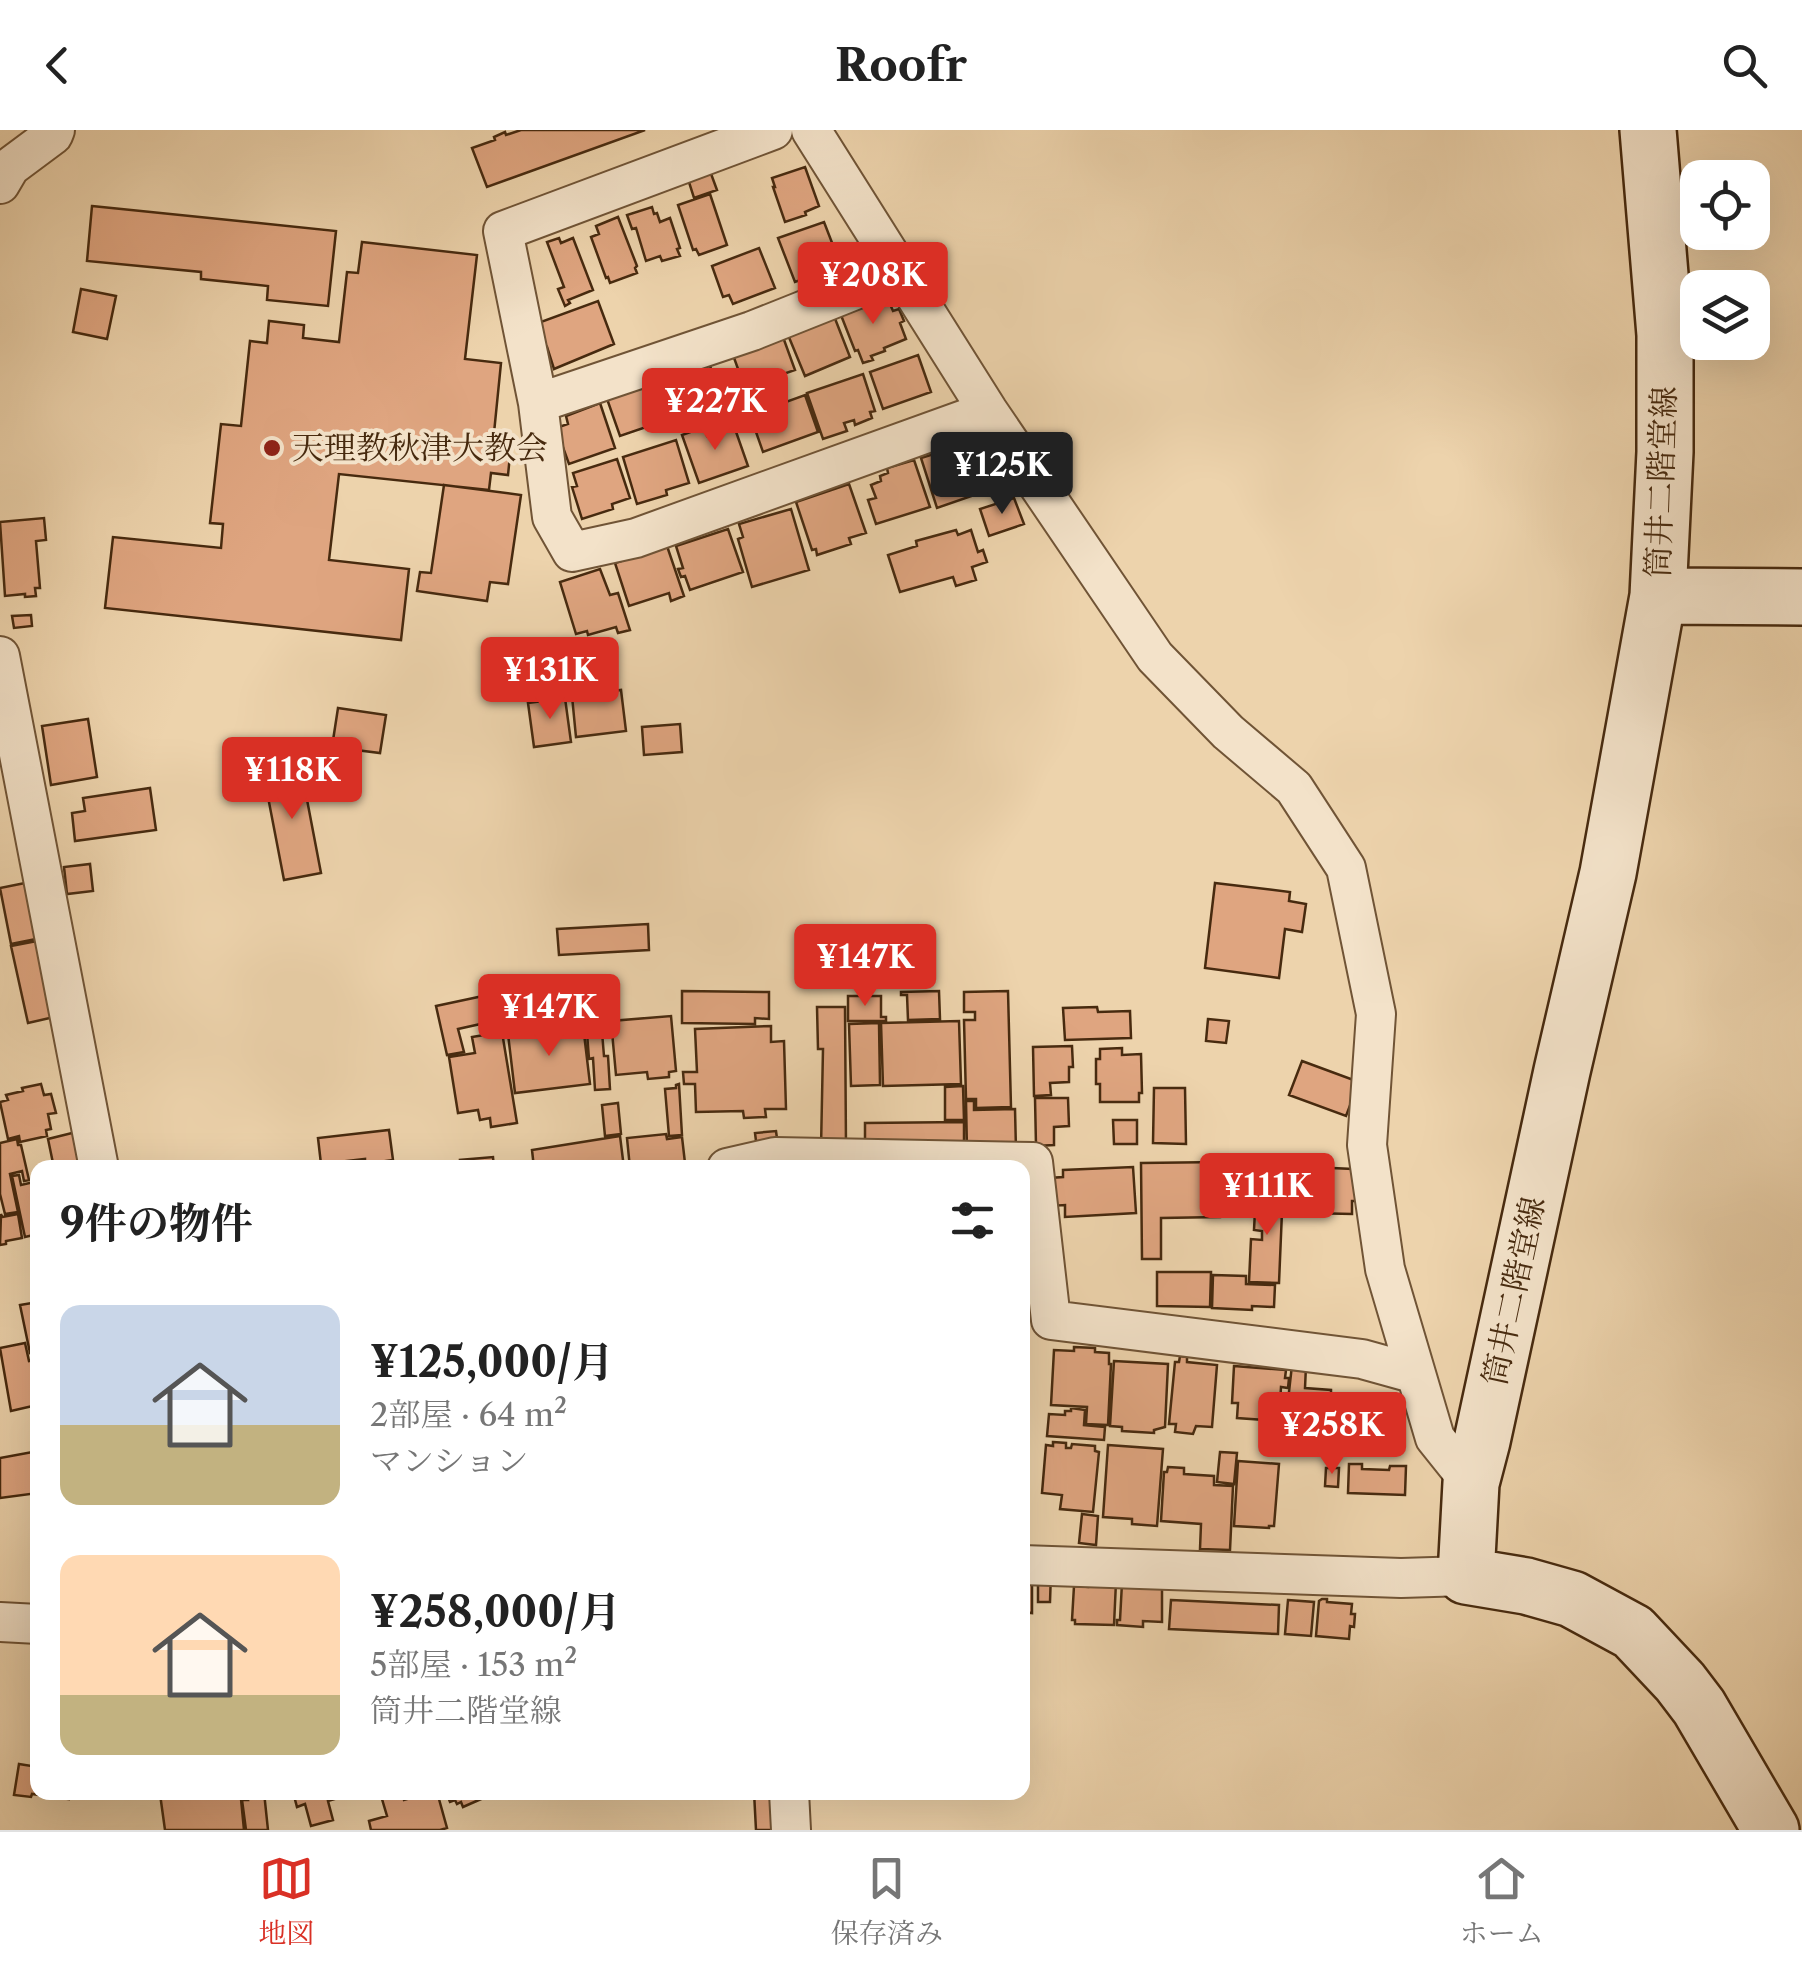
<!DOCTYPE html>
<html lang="ja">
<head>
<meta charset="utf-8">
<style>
  :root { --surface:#fff; --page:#f2f2f2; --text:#222; --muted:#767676; --line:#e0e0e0; --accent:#d93025 }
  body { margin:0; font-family:"Libre Caslon Text","Noto Serif JP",serif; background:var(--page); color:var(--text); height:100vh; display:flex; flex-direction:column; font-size:38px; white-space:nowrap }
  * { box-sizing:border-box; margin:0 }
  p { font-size:32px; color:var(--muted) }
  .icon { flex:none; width:55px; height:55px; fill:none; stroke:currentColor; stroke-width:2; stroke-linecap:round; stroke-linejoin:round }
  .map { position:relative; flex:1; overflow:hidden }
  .side { position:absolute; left:30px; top:1030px; width:1000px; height:640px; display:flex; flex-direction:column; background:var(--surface); border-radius:20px; box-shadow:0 10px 40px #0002 }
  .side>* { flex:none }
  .buttons { position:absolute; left:1680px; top:30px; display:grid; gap:20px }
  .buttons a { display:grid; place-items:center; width:90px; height:90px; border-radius:20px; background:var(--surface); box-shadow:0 10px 40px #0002; font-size:50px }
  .price { position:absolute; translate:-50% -85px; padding:0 22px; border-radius:10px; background:var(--accent); color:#fff; font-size:32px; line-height:65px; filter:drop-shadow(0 2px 5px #0008) }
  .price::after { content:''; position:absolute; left:50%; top:60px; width:30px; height:22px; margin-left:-15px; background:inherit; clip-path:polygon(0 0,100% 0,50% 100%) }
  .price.on { background:#222; color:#fff }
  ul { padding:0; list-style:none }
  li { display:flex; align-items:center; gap:30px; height:250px; padding:0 30px }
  li span { display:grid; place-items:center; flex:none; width:280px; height:200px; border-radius:20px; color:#555 }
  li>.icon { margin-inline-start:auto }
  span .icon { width:120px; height:120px; fill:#fffc; stroke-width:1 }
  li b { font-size:42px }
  h2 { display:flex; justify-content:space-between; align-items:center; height:120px; padding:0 30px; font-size:42px }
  header { display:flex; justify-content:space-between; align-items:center; height:130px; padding:0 30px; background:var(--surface); font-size:45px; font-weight:700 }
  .dock { display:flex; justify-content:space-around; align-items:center; height:140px; border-top:2px solid var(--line); background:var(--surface); font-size:28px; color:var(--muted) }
  .dock a { display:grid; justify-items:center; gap:5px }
  .dock .on { color:var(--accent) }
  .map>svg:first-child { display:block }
</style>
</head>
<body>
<header><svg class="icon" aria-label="back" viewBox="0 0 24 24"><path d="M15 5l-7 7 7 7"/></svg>Roofr<svg class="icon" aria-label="search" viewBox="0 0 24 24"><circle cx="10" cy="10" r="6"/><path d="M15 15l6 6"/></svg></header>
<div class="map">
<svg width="1802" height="1700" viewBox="0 0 1802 1700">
  <rect width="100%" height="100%" fill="#edd3ac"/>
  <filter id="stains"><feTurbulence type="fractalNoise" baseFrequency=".002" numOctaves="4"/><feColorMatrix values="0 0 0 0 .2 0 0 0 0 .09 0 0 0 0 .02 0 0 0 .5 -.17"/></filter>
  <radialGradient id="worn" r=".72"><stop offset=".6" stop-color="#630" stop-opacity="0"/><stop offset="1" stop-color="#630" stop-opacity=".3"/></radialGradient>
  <!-- building -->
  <path fill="#dfa580" stroke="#472a0f" stroke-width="2.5" d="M521,0H645L487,57L472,18L495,10L494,7L505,2L506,5Z
    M805,37L819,76L805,82L806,85L785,92L773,57H775L772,48Z
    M710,41L717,60L694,68L688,49Z
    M710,64L727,115L699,125L696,119L693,120L678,75Z
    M92,76L336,101L328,176L267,170L268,156L201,149V142L87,131Z
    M652,77L654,84L657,83L660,92L670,88L680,118L677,119L680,126L662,131L660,126L646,131L636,98L632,99L627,85Z
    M618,87L637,136L635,138L637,143L610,153L608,147L606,148L591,107L599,104L596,96Z
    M824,92L841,136L795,152L778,108Z
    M559,108L561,113L573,108L593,160L568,170L570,173L565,176L558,159L564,157L547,112Z
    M362,112L477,125L465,229L501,233L494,303L512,305L508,345L491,343L489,360L339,344L329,430L409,439L401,510L105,478L113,407L221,418L223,394L210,393L221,294L241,296L250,211L267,213L269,191L304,195L303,208L339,212L347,142L358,143Z
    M759,118L775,158L733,174L729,165L723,167L712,136Z
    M81,159L116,166L107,209L73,202Z
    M887,167L893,181L899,179L904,191L900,193L906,209L884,218L885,221L871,226L873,230L863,233L858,220L855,221L839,180Z
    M598,171L614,214L554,239L547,217L542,219L538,193Z
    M834,186L850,227L805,246L786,200Z
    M783,207L795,240L772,248L771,245L762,248L765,258L747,264L733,225Z
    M918,225L931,262L883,279L870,242Z
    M709,233L722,271L679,286L666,248Z
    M863,244L875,281L870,282L872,288L855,295L854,290L844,293L847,301L823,309L807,263Z
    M651,250L659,271L654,272L661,292L620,306L606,266Z
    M805,265L818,302L763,322L750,285Z
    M600,273L615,318L569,334L556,298L568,294L566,286Z
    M734,296L748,336L699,353L682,305L704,297L707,306Z
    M676,310L689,353L666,360L667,365L637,374L623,327Z
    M956,317L959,325L973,320L986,361L937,378L921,328Z
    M617,329L630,368L612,374L613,379L582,389L572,357L577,356L573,343Z
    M914,330L930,377L876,394L868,370L876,368L871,355L881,351L880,346L888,343L887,338Z
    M849,354L866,403L849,408L851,414L817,425L816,419L812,420L796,372Z
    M444,355L521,365L508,454L490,452L487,471L417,461L420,442L431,443Z
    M1014,368L1024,394L989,406L980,379Z
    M791,379L809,440L752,457L738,409L743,407L739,394Z
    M44,388L46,410L36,411L40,458H35L36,466L25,467V464L5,466L0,392Z
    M728,399L743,442L690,460L685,446L681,447L678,439L683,438L676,416Z
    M956,400L958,405L971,400L978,422L983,420L987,432L972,437L976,450L956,456L953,447L900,462L888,425L917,416L916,411Z
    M667,416L684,466L671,471L669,463L629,476L615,433Z
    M600,439L610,465L618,463L630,500L618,503L616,497L588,505L587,501L576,504L560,452Z
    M31,485L32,496L14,498L12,486Z
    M621,560L626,601L576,607L572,566Z
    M565,568L571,612L534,617L528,573Z
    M338,578L386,585L380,623L332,617Z
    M88,589L97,647L51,655L42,596Z
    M680,594L682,622L644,625L642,597Z
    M300,633L321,743L284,750L263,641Z
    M150,658L156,700L75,711L72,683L85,681L83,668Z
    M90,734L93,761L67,764L64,737Z
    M30,752L41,808L11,814L0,758Z
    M1215,753L1290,762L1289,771L1306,774L1302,802L1285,799L1279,848L1205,838Z
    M648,794L649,820L559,825L557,799Z
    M42,810L54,887L28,893L11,816Z
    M567,857L571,890L509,898L505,865Z
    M682,861L769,862V889L755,888V894L682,893Z
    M939,861L940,889L908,890L907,865H901V862Z
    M1008,861L1011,977L976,978V969H966L964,890H975V882H964V862Z
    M497,863L503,889L458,899L464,922L447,925L436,876Z
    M848,866H881V887H886V891H848Z
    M817,877H845L846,1018H821L823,919H818Z
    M1097,877L1098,882L1130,881L1131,908L1065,910L1063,878Z
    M671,886L676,941L669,942V947L648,949L647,942L616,945L611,891Z
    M1208,889L1229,891L1226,913L1206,911Z
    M959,891L961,954L883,956L881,893Z
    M879,893L880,955L851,956L849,894Z
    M583,895L590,954L515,963L508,904Z
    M771,896V912L784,911L786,979H765L766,987L744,988L743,981L696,982L695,954H684L683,942H697L695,899Z
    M502,902L517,993L491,997L490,988L480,990L478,980L458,983L449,927L475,923L472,907Z
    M602,902L604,926H608L610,959L595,960L593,928L589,929L587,903Z
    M1072,916L1073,937H1069V952L1050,953L1051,965L1034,966L1033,917Z
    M1122,918V925L1141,924L1142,963H1139V972H1100V954H1096V929H1100V919Z
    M1302,931L1359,952L1346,986L1289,965Z
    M41,954L44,965L51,964L56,983L48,984L51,999L46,1000L47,1006L20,1012L19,1006L8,1009L0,972L8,970L6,965L23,961L22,958Z
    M679,954L682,1005L669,1006L665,959L676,958V955Z
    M963,956L964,990H945V957Z
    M1154,958H1185L1186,1014L1153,1013Z
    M1035,968H1068L1069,996L1054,997V1015L1036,1016Z
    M966,971H974V980L1015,979L1016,1020L967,1021Z
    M618,973L621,1004L605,1006L602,975Z
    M1113,990H1137V1014H1114Z
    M964,992V1020L865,1022V993Z
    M389,1000L393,1030L365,1034V1029L321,1034L318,1008Z
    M80,1001L88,1038H54L48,1009Z
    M776,1001L778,1016L757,1019L755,1003Z
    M666,1004L667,1009L682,1007L685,1033L651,1038H630L627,1008Z
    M620,1006L624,1038H534L532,1020Z
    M17,1009L18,1015H21L29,1050L24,1051L22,1041L10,1044L18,1082L5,1084L0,1064V1013Z
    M493,1027L494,1038H461L460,1030Z
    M1221,1032L1222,1064H1234V1072H1220V1087L1161,1088V1129H1142L1141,1033Z
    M1224,1032H1271L1272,1061L1224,1062Z
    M1133,1037L1136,1083L1065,1087V1075L1050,1076L1049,1048L1063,1047V1040Z
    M1310,1037L1353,1039L1360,1071H1352V1084L1308,1083Z
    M19,1045L21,1055L38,1051V1104L25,1107L12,1046Z
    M1274,1058H1283L1279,1153L1249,1152L1251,1109L1262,1110V1101L1254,1100L1256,1062L1274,1063Z
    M1,1084L2,1087L18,1084L22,1108L6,1111V1114L0,1115Z
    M1157,1142H1211L1210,1177L1157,1176Z
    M1213,1145L1246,1146V1154L1275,1155L1274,1177L1252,1176V1180L1212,1178Z
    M38,1172V1221L30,1223L20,1175Z
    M25,1213L29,1231L35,1230L38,1245V1259L35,1260L37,1275L11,1281L0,1218Z
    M1074,1217L1095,1218V1222L1109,1223V1234H1111L1108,1295L1086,1294L1087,1277L1051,1275L1054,1220L1074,1221Z
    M1180,1226L1187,1227V1232L1217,1235L1212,1297L1196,1296L1193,1304L1175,1302L1176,1294H1169L1175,1232H1179Z
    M1114,1231L1168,1234L1165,1297L1154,1300V1303L1122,1301V1297L1110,1296Z
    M1292,1235L1306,1236L1305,1258L1331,1260V1265L1346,1268L1343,1319L1283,1315Z
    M1234,1236L1286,1240L1285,1248H1289L1288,1258L1281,1257L1279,1291L1237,1288L1238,1273H1232Z
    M1071,1278L1085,1280L1084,1295L1105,1297L1104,1310L1047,1306L1049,1284L1065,1285V1281H1071Z
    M1053,1312L1066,1313V1318H1071L1072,1314L1095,1316V1321L1099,1322L1093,1382L1060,1379L1062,1365L1042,1363L1046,1315L1053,1316Z
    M1108,1315L1163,1319L1157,1396L1132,1394V1389L1103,1387Z
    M38,1321V1363L0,1368V1328Z
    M1220,1322L1237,1323L1234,1354L1217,1352Z
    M1238,1331L1279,1334L1274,1396H1269V1398L1234,1396Z
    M1349,1334H1362V1339L1389,1340L1390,1336H1406L1405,1365L1348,1363Z
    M1168,1337L1184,1338V1344L1214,1346V1355L1233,1356L1230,1420L1200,1419L1201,1394L1161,1391L1164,1342H1167Z
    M1326,1338H1339L1338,1357L1325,1356Z
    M1082,1384L1098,1386L1096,1415L1079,1413Z
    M1038,1442H1051L1050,1472H1038Z
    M1022,1445L1032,1448V1483L1022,1482Z
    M1088,1451L1116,1452L1114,1495L1075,1494V1490H1072L1074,1456L1088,1457Z
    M1122,1453L1162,1456V1492L1143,1491V1497L1117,1495V1490H1120Z
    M1322,1469H1327V1472L1352,1474L1351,1484H1355L1354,1497L1350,1496L1349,1509L1316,1506L1319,1471Z
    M1171,1470L1279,1475L1278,1504L1169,1499Z
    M1288,1470L1314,1472L1311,1506L1285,1504Z
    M19,1634L38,1637V1662H71L69,1669L32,1664L31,1667L14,1665Z
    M174,1662H246L247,1669H241L244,1700H165L160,1664Z
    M247,1662H264L268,1700H246L242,1670H248Z
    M293,1662H333L335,1669L328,1671L333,1690L311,1696L305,1674L297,1677Z
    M431,1662H437L447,1698L440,1700H371L369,1691L387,1686L382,1669L402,1663L404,1670Z
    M446,1662H497L463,1677L461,1672L457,1674L455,1670L450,1672Z
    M754,1662H778L780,1700H756Z"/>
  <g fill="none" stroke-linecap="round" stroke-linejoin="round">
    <!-- street casing -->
    <g stroke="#705436" stroke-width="42">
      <path id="street" d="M773,0L503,101L538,273L552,387L572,422L636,408L988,281
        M811,0L988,281L1155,527L1228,602L1294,658L1346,738L1376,884L1367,1015L1385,1139L1435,1308L1471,1353
        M0,54L10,37L53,5L55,0
        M538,273L752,201L900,142
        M0,526L99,1038
        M727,1038L775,1027L1033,1032L1051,1190L1362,1229L1416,1244
        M1022,1435L1401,1448L1466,1446
        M0,1492L38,1494
        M789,1662L791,1700"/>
    </g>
    <!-- secondary casing -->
    <g stroke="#472a0f" stroke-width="60">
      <path id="secondary" d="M1648,0L1665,205V322L1658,466L1608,743L1562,941L1482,1311L1471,1353L1466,1446L1526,1456L1572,1469L1633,1502L1680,1552L1699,1577L1771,1700
        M1658,466L1802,467"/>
    </g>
    <!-- street -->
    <use href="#street" stroke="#f3e2c9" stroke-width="38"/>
    <!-- secondary -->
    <use href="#secondary" stroke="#f3e2c9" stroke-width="55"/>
  </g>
  <!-- markers -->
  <circle fill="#8f2418" stroke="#f3e2c9" stroke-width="4" cx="272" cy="318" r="10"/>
  <g text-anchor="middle" stroke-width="8" stroke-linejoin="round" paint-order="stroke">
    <!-- poi labels -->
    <g font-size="32" fill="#472a0f" stroke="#f3e2c9" text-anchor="start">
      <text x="292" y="329">天理教秋津大教会</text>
    </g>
    <!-- street labels -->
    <g font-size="32" fill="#472a0f" stroke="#f3e2c9">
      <text transform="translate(1661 352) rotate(-88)" y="11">筒井二階堂線</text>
      <text transform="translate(1514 1161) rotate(-78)" y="11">筒井二階堂線</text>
    </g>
  </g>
  <rect width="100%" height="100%" filter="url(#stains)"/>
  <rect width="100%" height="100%" fill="url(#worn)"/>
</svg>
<div class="buttons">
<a><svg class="icon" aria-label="locate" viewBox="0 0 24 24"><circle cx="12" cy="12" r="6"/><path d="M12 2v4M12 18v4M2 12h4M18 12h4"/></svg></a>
<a><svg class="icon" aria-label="layers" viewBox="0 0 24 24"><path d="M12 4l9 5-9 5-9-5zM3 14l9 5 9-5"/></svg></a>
</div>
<b class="price" style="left:873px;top:197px">¥208K</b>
<b class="price" style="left:715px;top:323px">¥227K</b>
<b class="price on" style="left:1002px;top:387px">¥125K</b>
<b class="price" style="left:550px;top:592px">¥131K</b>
<b class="price" style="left:292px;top:692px">¥118K</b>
<b class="price" style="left:865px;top:879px">¥147K</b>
<b class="price" style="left:549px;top:929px">¥147K</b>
<b class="price" style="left:1267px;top:1108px">¥111K</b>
<b class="price" style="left:1332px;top:1347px">¥258K</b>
<section class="side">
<h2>9件の物件<svg class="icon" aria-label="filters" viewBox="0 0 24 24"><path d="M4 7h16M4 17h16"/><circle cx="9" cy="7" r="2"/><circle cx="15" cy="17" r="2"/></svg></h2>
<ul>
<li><span style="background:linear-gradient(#c9d6e8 60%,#c2b280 0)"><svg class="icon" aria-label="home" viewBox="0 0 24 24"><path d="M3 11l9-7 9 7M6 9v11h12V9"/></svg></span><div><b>¥125,000/月</b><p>2部屋 · 64 m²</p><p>マンション</p></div></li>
<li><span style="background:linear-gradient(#ffd9b3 70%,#c2b280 0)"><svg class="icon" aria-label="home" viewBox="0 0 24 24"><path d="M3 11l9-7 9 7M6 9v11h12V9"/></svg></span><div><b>¥258,000/月</b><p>5部屋 · 153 m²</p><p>筒井二階堂線</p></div></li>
</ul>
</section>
</div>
<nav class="dock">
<a class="on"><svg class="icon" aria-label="map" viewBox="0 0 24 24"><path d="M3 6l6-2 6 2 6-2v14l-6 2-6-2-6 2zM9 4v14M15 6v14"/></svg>地図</a>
<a><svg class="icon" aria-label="saved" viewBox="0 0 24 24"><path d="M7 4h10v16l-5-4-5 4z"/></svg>保存済み</a>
<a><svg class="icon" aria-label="home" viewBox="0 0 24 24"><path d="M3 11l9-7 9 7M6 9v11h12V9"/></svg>ホーム</a>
</nav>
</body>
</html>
